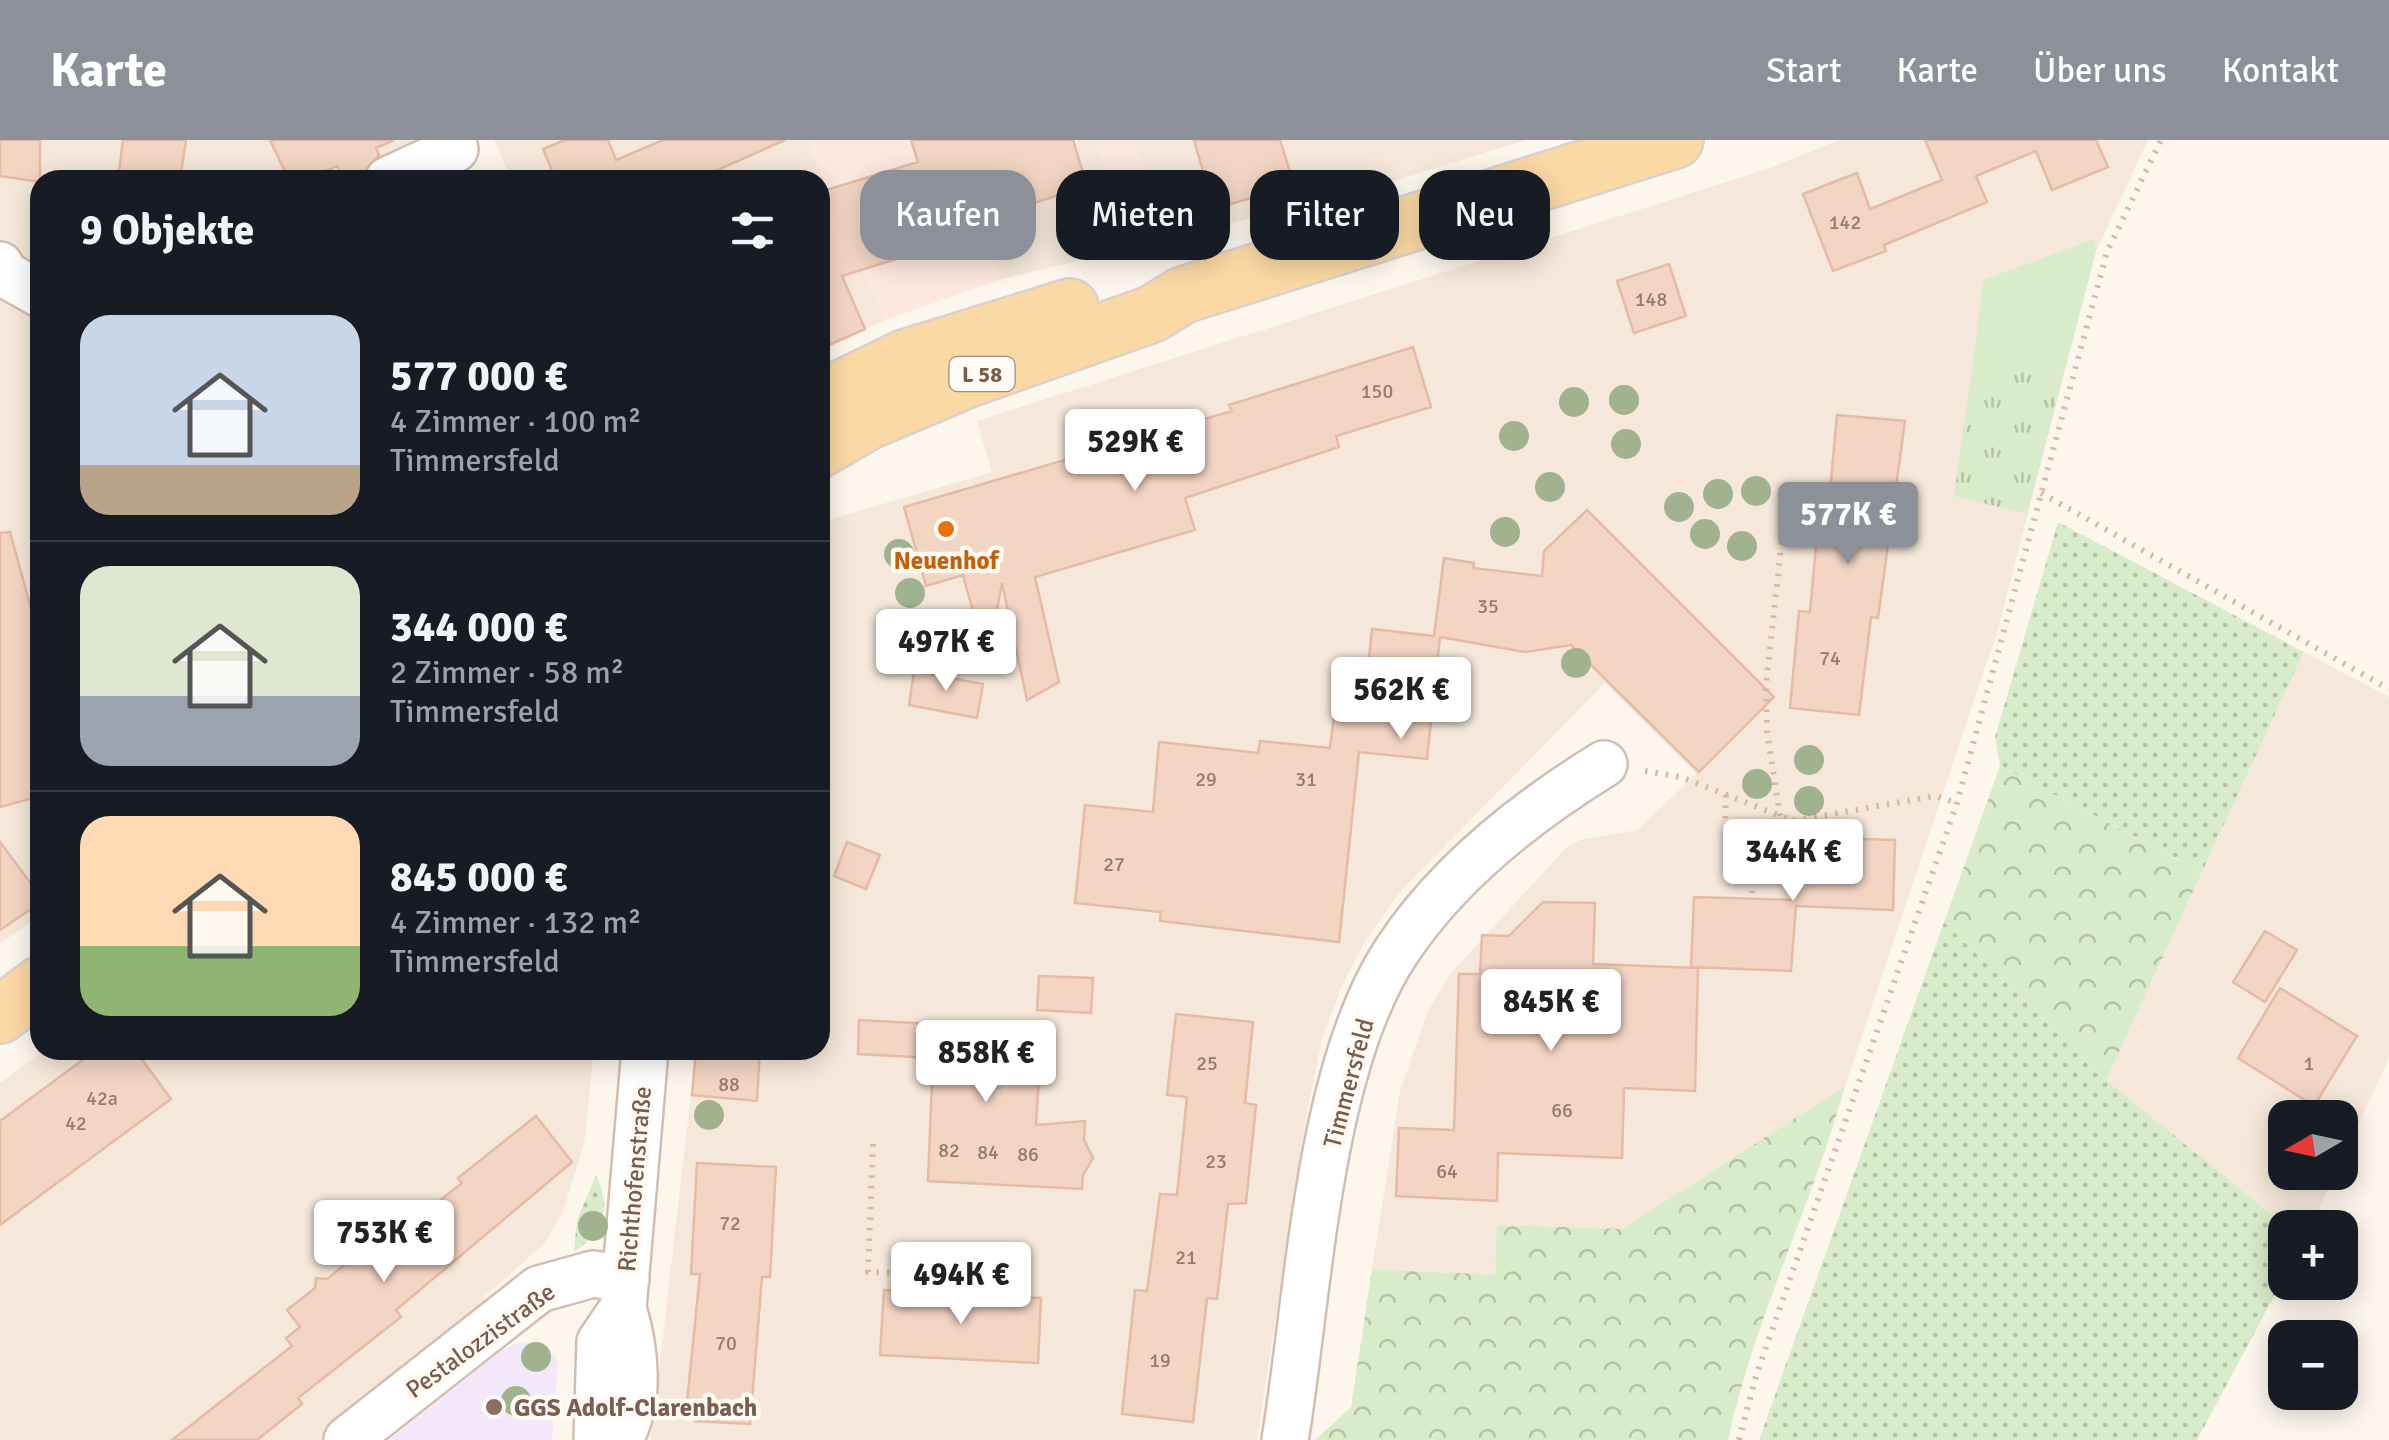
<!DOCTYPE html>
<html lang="de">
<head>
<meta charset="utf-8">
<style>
  :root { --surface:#171b24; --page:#20242c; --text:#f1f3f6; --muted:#9ea1a6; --line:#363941; --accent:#8c9099 }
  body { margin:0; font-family:Signika,sans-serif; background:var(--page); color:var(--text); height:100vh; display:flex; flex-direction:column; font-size:38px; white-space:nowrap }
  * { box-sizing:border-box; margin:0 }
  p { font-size:32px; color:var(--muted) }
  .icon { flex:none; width:55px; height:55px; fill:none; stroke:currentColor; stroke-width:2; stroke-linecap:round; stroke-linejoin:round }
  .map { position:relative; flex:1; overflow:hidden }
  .sheet { position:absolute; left:30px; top:30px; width:800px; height:890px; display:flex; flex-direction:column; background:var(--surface); border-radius:30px; box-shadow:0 5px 25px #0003 }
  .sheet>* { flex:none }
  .guide { position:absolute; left:860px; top:30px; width:950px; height:90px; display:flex; gap:20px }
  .needle { width:65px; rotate:261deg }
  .controls { position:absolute; left:2268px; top:960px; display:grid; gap:20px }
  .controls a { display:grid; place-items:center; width:90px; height:90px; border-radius:20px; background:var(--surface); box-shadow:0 5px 25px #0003; font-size:50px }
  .price { position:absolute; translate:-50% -85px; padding:0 22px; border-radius:10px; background:#fff; color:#222; font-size:32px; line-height:65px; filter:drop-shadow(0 2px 5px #0008) }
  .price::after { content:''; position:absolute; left:50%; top:60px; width:30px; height:22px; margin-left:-15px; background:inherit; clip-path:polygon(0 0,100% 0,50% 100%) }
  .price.current { background:var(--accent); color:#fff }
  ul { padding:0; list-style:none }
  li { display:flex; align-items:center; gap:30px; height:250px; padding:0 50px }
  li+li { border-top:2px solid var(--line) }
  li span { display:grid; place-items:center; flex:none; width:280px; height:200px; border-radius:30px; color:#555 }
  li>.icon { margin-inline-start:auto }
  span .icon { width:120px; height:120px; fill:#fffc; stroke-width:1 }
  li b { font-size:42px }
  h2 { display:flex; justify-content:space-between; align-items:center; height:120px; padding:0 50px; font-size:42px }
  .chip { padding:0 35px; border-radius:30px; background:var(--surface); box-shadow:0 5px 25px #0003; font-size:35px; line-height:90px }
  .chip.current { background:var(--accent); color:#fff }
  header { display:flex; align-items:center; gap:60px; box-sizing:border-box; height:140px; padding:0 50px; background:var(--accent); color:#fff }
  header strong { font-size:48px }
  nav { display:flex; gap:55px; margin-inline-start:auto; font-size:35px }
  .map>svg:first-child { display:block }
</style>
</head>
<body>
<header>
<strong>Karte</strong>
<nav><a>Start</a><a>Karte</a><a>Über uns</a><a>Kontakt</a></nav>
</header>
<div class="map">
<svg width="2389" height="1300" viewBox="0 0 2389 1300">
  <defs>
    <pattern id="grass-dots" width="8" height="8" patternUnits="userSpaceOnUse" patternTransform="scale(2.5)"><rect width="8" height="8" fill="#d8ecc9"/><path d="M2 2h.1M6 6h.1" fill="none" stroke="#b4c2a5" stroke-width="1.8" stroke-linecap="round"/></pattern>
    <pattern id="forest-crowns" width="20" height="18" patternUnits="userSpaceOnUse" patternTransform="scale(2.5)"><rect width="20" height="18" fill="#d8ecc9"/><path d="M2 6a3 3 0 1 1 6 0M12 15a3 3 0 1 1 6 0" fill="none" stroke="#b4c2a5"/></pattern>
    <pattern id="park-tufts" width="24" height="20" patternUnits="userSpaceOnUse" patternTransform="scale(2.5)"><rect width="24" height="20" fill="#d8ecc9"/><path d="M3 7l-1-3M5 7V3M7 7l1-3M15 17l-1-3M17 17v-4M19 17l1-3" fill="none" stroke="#b4c2a5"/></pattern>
  </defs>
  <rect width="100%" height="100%" fill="#fdf6ec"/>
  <!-- residential -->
  <path fill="#f5e8da" d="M0,0H415L432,40H40V775L0,804Z
    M494,0H807L885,180L820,210V40H512Z
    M1096,0L1126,94L1160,80L1134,0H1526L1368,49L999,140L955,1Z
    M1839,0H2148L2096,111L1998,489L1845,946L1622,1089L1498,1085L1495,1135L1372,1129L1400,951L1428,871L1451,833L1565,709L1580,700L1637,690L1696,634L1605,543L1401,751L1364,803L1341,848L1322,899L1307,972L1257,1300H651L696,910H820V388L835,378L992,332L977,281L1770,28Z
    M2304,512L2389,557V918L2340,1024V978H2285V1032L2336,1033L2310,1087H2287L2106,940Z
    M45,910H594L584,1004L562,1075L544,1104L484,1157L489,1168L328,1300H0V943Z"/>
  <!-- commercial -->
  <path fill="#fde8e0" d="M807,0H959L955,2L999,140L885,180Z
    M1096,0H1134L1160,80L1126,94Z"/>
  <!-- education -->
  <path fill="#f3e8fa" d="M519,1202L548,1208L558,1221L552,1300H389L503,1209Z"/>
  <!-- grass -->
  <path fill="url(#grass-dots)" d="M2058,382L2304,512L2202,732L2000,626L1995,597Z
    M1944,782L2106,940L2287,1087L2285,1136L2197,1300H1759Z
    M596,1035C612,1066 603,1093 574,1112L577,1080Z"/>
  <!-- forest -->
  <path fill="url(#forest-crowns)" d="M2000,626L2202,732L2106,940L1944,782Z
    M1845,946C1812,1066 1754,1179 1728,1300H1315L1351,1267L1372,1129L1495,1135L1497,1085L1622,1089Z"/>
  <!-- park -->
  <path fill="url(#park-tufts)" d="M1974,215L2064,233L2027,374L1954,356Z"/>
  <!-- pitch -->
  <path fill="#d8ecc9" d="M2094,99L2096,111L2064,233L1974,215L1983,140Z"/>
  <!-- building -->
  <path fill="#f3d5c3" stroke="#e6bba3" stroke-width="2.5" d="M0,0H40V42L0,36Z
    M123,0H186L180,40H118Z
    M270,0H394L376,8L379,15L363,34L349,40H344L337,26L305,40H289Z
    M565,0H608L616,20L663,0H785L695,40H556L543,9Z
    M911,0H1073L1087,46L997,75L1001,86L842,136L865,189L820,209V52L918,22Z
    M1194,0H1280L1294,45L1214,69Z
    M1925,0H2096L2108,27L2052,50L2036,11L1976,36L1987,62L1884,105L1886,111L1833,131L1803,54L1857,33L1870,69L1942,40Z
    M1669,124L1686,176L1634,193L1617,141Z
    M1413,207L1431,267L1336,296L1339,307L1185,358L1195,390L1035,437L1059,542L1027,560L1002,443L987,523L963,435L926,446L904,367L1232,271L1229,265Z
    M1837,275L1905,281L1878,478L1871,477L1859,575L1790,568L1799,471L1810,472L1819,373H1828Z
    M1587,370L1774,557L1699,632L1571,505L1525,512L1440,497L1427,619L1359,612L1339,802L1160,781L1161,772L1075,763L1085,665L1153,672L1159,602L1258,613L1260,601L1330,608L1339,536L1367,539L1372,489L1434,496L1444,418L1474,423L1473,428L1542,436L1544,411Z
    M10,392L40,501V656L0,667V393Z
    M914,531L983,544L977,578L909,565Z
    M1796,697L1895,700L1893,770L1796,766L1791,831L1691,827L1694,757L1793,760Z
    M0,702L40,756V763L0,790Z
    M847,702L880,715L866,749L834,736Z
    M1543,762L1595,763L1593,824L1698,828L1695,951L1624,948L1622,1018L1498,1013L1497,1061L1396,1056L1399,988L1454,990L1459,834H1480L1482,795L1509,796Z
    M2265,791L2297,810L2265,862L2233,842Z
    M1039,836L1093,838L1091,873L1037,870Z
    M2280,848L2357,896L2314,966L2238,918Z
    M1176,874L1253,882L1245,963L1256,965L1246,1063L1228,1064L1217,1159L1207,1158L1193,1282L1122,1274L1135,1150L1147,1151L1160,1054L1177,1055L1187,957L1167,955Z
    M859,880L1042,890L1036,985L1085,981L1084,1000L1093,1018L1083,1035L1082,1049L928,1041L933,918L858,914Z
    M96,910H135L171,959L0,1085V981Z
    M696,910H760L757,961L692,955Z
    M536,976L572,1022L396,1170L401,1177L298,1258L302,1264L257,1300H172L292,1206L286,1198L300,1187L287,1170L315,1148L316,1138L327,1139L354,1117L360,1124L462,1043L458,1038Z
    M697,1023L776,1027L770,1137H762L750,1284L695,1281L696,1263L687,1262L700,1134H691Z
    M884,1150L1041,1158L1038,1223L880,1215Z"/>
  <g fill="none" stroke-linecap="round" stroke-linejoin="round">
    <!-- minor casing -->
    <g stroke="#d1beb0" stroke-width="50">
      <path id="minor" d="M388,40L455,9
        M0,125L3,133L40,154
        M347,1300L539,1149L593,1134L626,1139
        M597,1300L600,1202L623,1168
        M619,1300C642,1263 635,1207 623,1168L645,910
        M1285,1300C1309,1156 1317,932 1396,812C1447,734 1526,672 1604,624"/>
    </g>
    <!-- major casing -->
    <g stroke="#dad1cd" stroke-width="60">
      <path id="major" d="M820,259L905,218L1070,167
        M820,309L868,281L968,239L1152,174L1183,155L1675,0
        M0,875L40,845"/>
    </g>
    <!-- path -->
    <path stroke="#d9b8a5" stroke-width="6" stroke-dasharray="2.5 8" stroke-linecap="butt" d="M2041,353L2389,549
      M1645,631L1681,637L1793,681L1935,656L1957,663
      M1726,655L1725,686L1753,723L1752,758
      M1780,676L1767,591L1766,545L1785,371
      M873,1004L868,1132L989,1136
      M1739,1300L1756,1236L1957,663L2107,112L2161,0"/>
    <!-- minor -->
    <use href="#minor" stroke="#fff" stroke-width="45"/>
    <!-- major -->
    <use href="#major" stroke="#fbd9a5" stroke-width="55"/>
  </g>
  <!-- trees -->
  <g fill="#a0b28e">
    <circle cx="1624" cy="260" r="15"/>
    <circle cx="1574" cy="262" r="15"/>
    <circle cx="1514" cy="296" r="15"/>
    <circle cx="1626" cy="304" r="15"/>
    <circle cx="1550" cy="347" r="15"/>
    <circle cx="1756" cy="351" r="15"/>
    <circle cx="1718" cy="354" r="15"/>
    <circle cx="1679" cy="367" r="15"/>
    <circle cx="1505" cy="392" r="15"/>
    <circle cx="1705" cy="394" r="15"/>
    <circle cx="1742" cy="406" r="15"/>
    <circle cx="899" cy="414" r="15"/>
    <circle cx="910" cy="453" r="15"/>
    <circle cx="1576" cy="523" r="15"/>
    <circle cx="1809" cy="620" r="15"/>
    <circle cx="1757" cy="644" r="15"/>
    <circle cx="1809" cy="661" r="15"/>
    <circle cx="709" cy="975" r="15"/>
    <circle cx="593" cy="1086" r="15"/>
    <circle cx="536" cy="1217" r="15"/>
    <circle cx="516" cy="1261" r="15"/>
  </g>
  <!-- markers -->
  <circle fill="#e8710a" stroke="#fffaf3" stroke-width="4" cx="946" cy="389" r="10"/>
  <circle fill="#8d6e63" stroke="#fffaf3" stroke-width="4" cx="494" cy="1267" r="10"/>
  <g text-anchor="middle" stroke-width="9" stroke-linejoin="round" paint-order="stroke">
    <!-- number labels -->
    <g font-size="20" fill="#987a6a">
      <text x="1845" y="89">142</text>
      <text x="1651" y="166">148</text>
      <text x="1377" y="258">150</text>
      <text x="1488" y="473">35</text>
      <text x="1830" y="525">74</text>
      <text x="1206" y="646">29</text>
      <text x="1306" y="646">31</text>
      <text x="1114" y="731">27</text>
      <text x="1207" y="930">25</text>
      <text x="2309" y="930">1</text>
      <text x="729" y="951">88</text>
      <text x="102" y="965">42a</text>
      <text x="1562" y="977">66</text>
      <text x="76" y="990">42</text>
      <text x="949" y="1017">82</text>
      <text x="988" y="1019">84</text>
      <text x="1028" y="1021">86</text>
      <text x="1216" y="1028">23</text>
      <text x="1447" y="1038">64</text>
      <text x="730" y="1090">72</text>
      <text x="1186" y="1124">21</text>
      <text x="726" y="1210">70</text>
      <text x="1160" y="1227">19</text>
    </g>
    <!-- shield labels -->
    <rect fill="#fffaf3" stroke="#a28b7f" stroke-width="2.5" x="949.5" y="217" width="65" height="34" rx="8"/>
    <g font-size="22" font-weight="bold" fill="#7a5c4d">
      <text x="982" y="242">L 58</text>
    </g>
    <!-- food labels -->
    <g font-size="25" font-weight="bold" fill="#c56008" stroke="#fffaf3">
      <text x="946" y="429">Neuenhof</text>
    </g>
    <!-- street labels -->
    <g font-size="25" fill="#7a5c4d" stroke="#fffaf3">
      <text transform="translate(1348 943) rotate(-75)" y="9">Timmersfeld</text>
      <text transform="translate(634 1039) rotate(-85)" y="9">Richthofenstraße</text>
      <text transform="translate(480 1200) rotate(-36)" y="9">Pestalozzistraße</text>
    </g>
    <!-- education labels -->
    <g font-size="25" font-weight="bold" fill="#785e54" stroke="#fffaf3" text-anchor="start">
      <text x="514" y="1276">GGS Adolf-Clarenbach</text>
    </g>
  </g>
</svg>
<div class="controls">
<a><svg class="needle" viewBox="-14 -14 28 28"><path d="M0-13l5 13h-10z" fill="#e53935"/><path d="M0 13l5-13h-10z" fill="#9ea1a6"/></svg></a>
<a>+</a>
<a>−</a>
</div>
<b class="price" style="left:1135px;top:354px">529K €</b>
<b class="price current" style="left:1848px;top:427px">577K €</b>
<b class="price" style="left:946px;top:554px">497K €</b>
<b class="price" style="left:1401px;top:602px">562K €</b>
<b class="price" style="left:1793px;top:764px">344K €</b>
<b class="price" style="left:1551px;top:914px">845K €</b>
<b class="price" style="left:986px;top:965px">858K €</b>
<b class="price" style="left:384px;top:1145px">753K €</b>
<b class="price" style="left:961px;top:1187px">494K €</b>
<div class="guide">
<a class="chip current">Kaufen</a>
<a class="chip">Mieten</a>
<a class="chip">Filter</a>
<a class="chip">Neu</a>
</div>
<section class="sheet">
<h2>9 Objekte<svg class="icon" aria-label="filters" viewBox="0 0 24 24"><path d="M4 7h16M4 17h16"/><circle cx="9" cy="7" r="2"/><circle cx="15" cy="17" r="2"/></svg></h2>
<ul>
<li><span style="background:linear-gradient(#c9d6e8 75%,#b9a48a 0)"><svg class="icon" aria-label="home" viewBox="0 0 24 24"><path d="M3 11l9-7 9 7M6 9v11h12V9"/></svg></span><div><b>577 000 €</b><p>4 Zimmer · 100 m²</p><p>Timmersfeld</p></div></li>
<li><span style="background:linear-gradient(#dfe7d0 65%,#9aa5b1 0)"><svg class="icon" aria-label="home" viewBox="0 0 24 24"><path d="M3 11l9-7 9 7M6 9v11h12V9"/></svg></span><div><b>344 000 €</b><p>2 Zimmer · 58 m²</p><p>Timmersfeld</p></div></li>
<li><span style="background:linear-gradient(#ffd9b3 65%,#8fb573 0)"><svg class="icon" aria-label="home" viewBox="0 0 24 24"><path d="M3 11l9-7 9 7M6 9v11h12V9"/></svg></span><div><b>845 000 €</b><p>4 Zimmer · 132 m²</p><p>Timmersfeld</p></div></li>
</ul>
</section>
</div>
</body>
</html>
